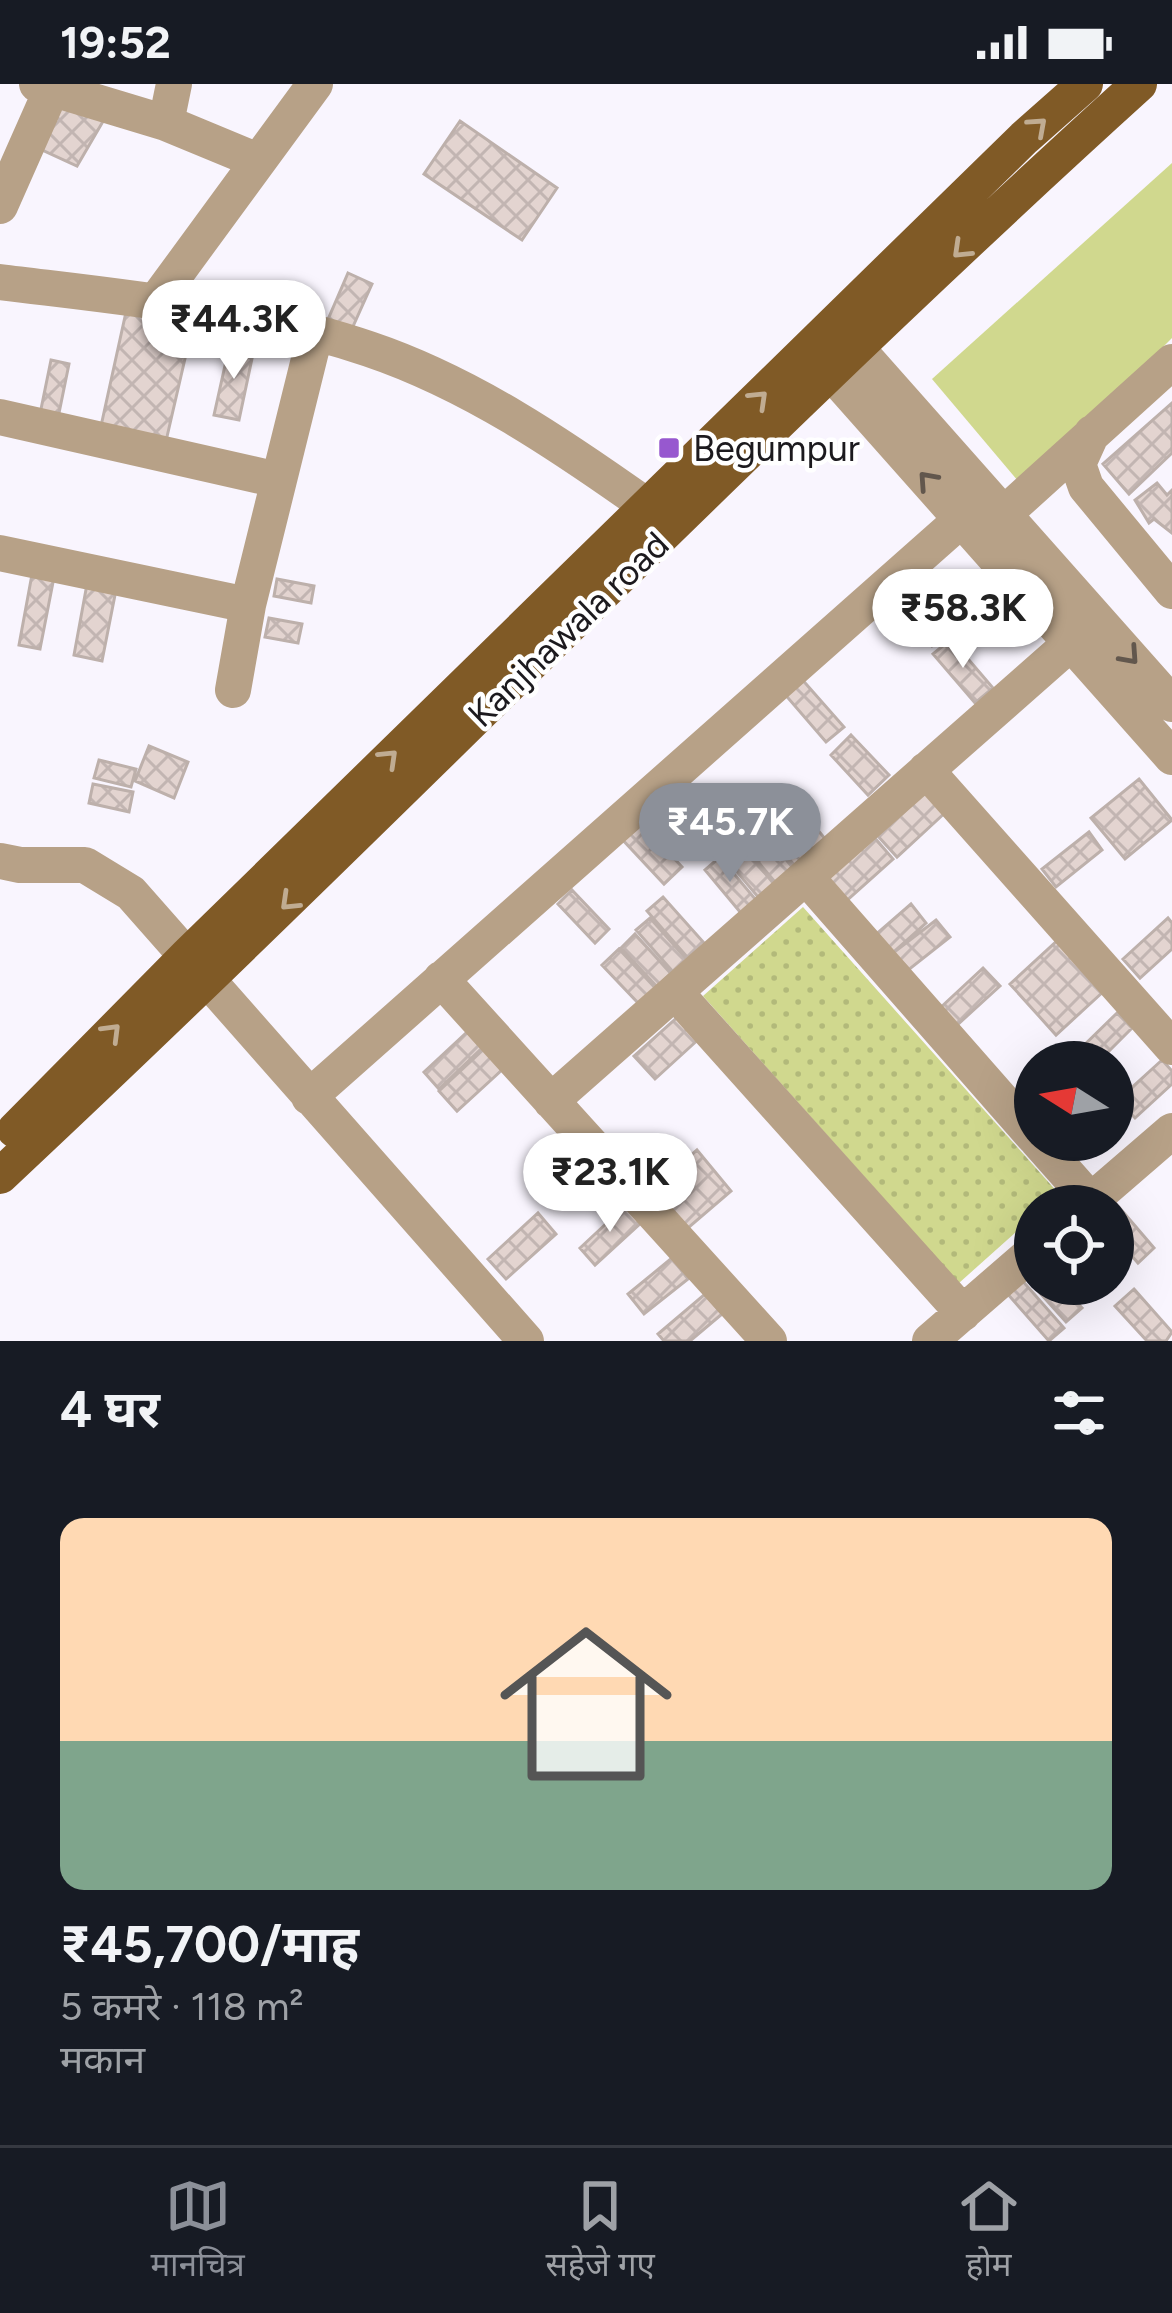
<!DOCTYPE html>
<html lang="hi">
<head>
<meta charset="utf-8">
<style>
  :root { --surface:#171b24; --page:#20242c; --text:#f1f3f6; --muted:#9ea1a6; --line:#363941; --accent:#8c9099 }
  body { margin:0; font-family:Figtree,"Noto Sans Devanagari",sans-serif; background:var(--page); color:var(--text); height:100vh; display:flex; flex-direction:column; font-size:45px; white-space:nowrap }
  * { box-sizing:border-box; margin:0 }
  p { font-size:39px; color:var(--muted) }
  .icon { flex:none; width:66px; height:66px; fill:none; stroke:currentColor; stroke-width:2; stroke-linecap:round; stroke-linejoin:round }
  .map { position:relative; height:1257px; overflow:hidden }
  .drawer { display:flex; flex-direction:column; background:var(--surface); flex:1 }
  .drawer>* { flex:none }
  .needle { width:78px; rotate:281deg }
  .tools { position:absolute; left:1014px; top:957px; display:grid; gap:24px }
  .tools a { display:grid; place-items:center; width:120px; height:120px; border-radius:50%; background:var(--surface); box-shadow:0 12px 48px #0002; font-size:60px }
  .price { position:absolute; translate:-50% -102px; padding:0 27px; border-radius:42px; background:#fff; color:#222; font-size:39px; line-height:78px; filter:drop-shadow(0 3px 6px #0008) }
  .price::after { content:''; position:absolute; left:50%; top:72px; width:36px; height:27px; margin-left:-18px; background:inherit; clip-path:polygon(0 0,100% 0,50% 100%) }
  .price.selected { background:var(--accent); color:#fff }
  ul { padding:0; list-style:none }
  li { display:grid; align-content:center; gap:24px; height:636px; padding:0 60px }
  li span { display:grid; place-items:center; height:372px; border-radius:24px; color:#555 }
  li>.icon { margin-inline-start:auto }
  span .icon { width:216px; height:216px; fill:#fffc; stroke-width:1 }
  li b { font-size:51px }
  h2 { display:flex; justify-content:space-between; align-items:center; height:144px; padding:0 60px; font-size:51px }
  .status { display:flex; justify-content:space-between; align-items:center; height:84px; padding:0 60px; background:var(--surface); direction:ltr }
  .status svg { height:33px; fill:currentColor }
  .tabs { display:flex; justify-content:space-around; align-items:center; height:168px; border-top:3px solid var(--line); background:var(--surface); font-size:33px; color:var(--muted) }
  .tabs a { display:grid; justify-items:center; gap:6px }
  .tabs .selected { color:var(--accent) }
  .map>svg:first-child { display:block }
</style>
</head>
<body>
<div class="status"><b>19:52</b><svg viewBox="0 0 49 12"><path d="M0 12V9h3v3zM5 12V6h3v6zM10 12V3h3v9zM15 12V0h3v12zM26 1h20v11H26zM47 4h2v5h-2z"/></svg></div>
<div class="map">
<svg width="1172" height="1257" viewBox="0 0 1172 1257">
  <defs>
    <pattern id="park-dots" width="8" height="8" patternUnits="userSpaceOnUse" patternTransform="scale(3)"><rect width="8" height="8" fill="#d0d88e"/><path d="M2 2h.1M6 6h.1" fill="none" stroke="#b2b97a" stroke-width="1.8" stroke-linecap="round"/></pattern>
    <pattern id="building-cross-hatch" width="8" height="8" patternUnits="userSpaceOnUse" patternTransform="scale(3)"><rect width="8" height="8" fill="#e3d4d0"/><path d="M0 0l8 8M0 8l8-8" fill="none" stroke="#c2b5b2"/></pattern>
  </defs>
  <rect width="100%" height="100%" fill="#f9f5fe"/>
  <!-- grass -->
  <path fill="#d0d88e" d="M1172,79V254L1023,403L932,295Z"/>
  <!-- park -->
  <path fill="url(#park-dots)" d="M803,823L1059,1110L1045,1122H1035V1131L959,1199L703,912Z"/>
  <!-- building -->
  <path fill="url(#building-cross-hatch)" stroke="#bdb0ab" stroke-width="3" d="M62,21L105,34L77,82L40,65Z
    M460,37L557,104L522,156L424,90Z
    M348,189L372,200L346,258L323,247Z
    M126,228L157,235L152,258L187,266L166,357L101,342Z
    M230,259L254,265L239,336L214,331Z
    M51,276L69,280L58,334L40,330Z
    M1172,319V369L1129,410L1103,380Z
    M1157,399L1167,411L1172,406V449L1154,435L1149,439L1135,416Z
    M33,485L55,488L40,565L19,561Z
    M277,495L314,502L311,519L274,512Z
    M87,500L116,506L102,577L74,571Z
    M910,504L948,548L932,562L894,518Z
    M269,534L302,540L298,559L265,553Z
    M951,555L993,604L975,619L933,570Z
    M799,592L844,643L826,658L782,607Z
    M851,651L889,691L868,711L831,671Z
    M149,662L188,678L174,714L135,697Z
    M99,676L136,685L131,703L94,694Z
    M1139,695L1172,736L1125,775L1091,734Z
    M93,700L133,708L129,728L89,719Z
    M928,704L948,726L897,773L877,751Z
    M790,712L826,756L811,768L775,724Z
    M774,726L810,768L795,782L759,739Z
    M638,736L682,783L664,800L620,753Z
    M757,741L793,784L775,798L739,755Z
    M1089,748L1102,766L1056,803L1042,785Z
    M874,753L893,775L845,818L826,796Z
    M738,757L774,800L758,813L722,770Z
    M720,773L756,816L741,829L705,786Z
    M572,806L609,845L595,859L558,820Z
    M663,813L705,860L688,874L647,827Z
    M911,820L926,839L889,872L873,853Z
    M650,834L689,878L675,890L636,846Z
    M1168,834L1172,839V865L1140,894L1123,875Z
    M936,836L950,853L907,887L893,869Z
    M635,850L673,892L659,905L621,864Z
    M1058,856L1104,907L1056,951L1010,900Z
    M619,865L657,906L641,922L602,881Z
    M983,884L1000,902L956,942L940,924Z
    M1117,929L1132,944L1098,978H1080L1074,971Z
    M681,930L701,953L655,995L634,972Z
    M467,948L482,964L439,1005L424,988Z
    M484,965L503,985L457,1027L439,1007Z
    M1162,976L1172,987V1000L1135,1034L1118,1016Z
    M697,1066L731,1107L688,1144L653,1104Z
    M1112,1115L1154,1164L1138,1179L1113,1150V1122H1104Z
    M625,1122L641,1139L595,1181L580,1164Z
    M538,1129L556,1150L506,1195L488,1175Z
    M672,1174L688,1195L644,1230L628,1210Z
    M1035,1176V1200H1060L1082,1224L1066,1238L1021,1188Z
    M1020,1194L1064,1244L1049,1257L1005,1207Z
    M1134,1205L1172,1248L1166,1257H1147L1115,1222Z
    M705,1210L722,1230L690,1257H664L658,1250Z"/>
  <g fill="none" stroke-linecap="round" stroke-linejoin="round">
    <!-- minor -->
    <path stroke="#b7a187" stroke-width="36" d="M37,0L166,39L258,77
      M166,39L174,0
      M0,122L54,0
      M0,198C121,213 253,225 369,265C470,299 561,361 647,422
      M156,217L315,0
      M836,241L1172,620
      M812,267L1172,673
      M0,333L278,396
      M1092,349L1078,380L1086,403L1172,507
      M1004,430L1172,278
      M0,469L248,521
      M233,606L248,521L315,251
      M926,686L1172,963
      M0,777L20,781H85L131,809L526,1257
      M806,793L1035,1054
      M441,895L769,1257
      M675,908L963,1229
      M309,1013L962,435
      M551,1017L1071,559
      M1037,1056L1091,1117
      M1085,1122L1172,1047
      M930,1257L1035,1166"/>
    <!-- major -->
    <path stroke="#805a26" stroke-width="36" d="M15,1046L188,871L1024,54L1085,0
      M0,1092C384,733 749,353 1139,0"/>
  </g>
  <!-- one-way arrows -->
  <defs><path id="oneway-chevron" d="M-2-3.5L2.5 0L-2 3.5" fill="none" stroke-width="1.6" stroke-linecap="round" stroke-linejoin="round" transform="scale(3)"/></defs>
  <g stroke="#c0ac92">
    <use href="#oneway-chevron" transform="translate(1038 42) rotate(-42)"/>
    <use href="#oneway-chevron" transform="translate(961 166) rotate(136)"/>
    <use href="#oneway-chevron" transform="translate(759 315) rotate(-44)"/>
    <use href="#oneway-chevron" transform="translate(389 674) rotate(-44)"/>
    <use href="#oneway-chevron" transform="translate(289 818) rotate(136)"/>
    <use href="#oneway-chevron" transform="translate(112 948) rotate(-45)"/>
  </g>
  <g stroke="#62574d">
    <use href="#oneway-chevron" transform="translate(927 396) rotate(-132)"/>
    <use href="#oneway-chevron" transform="translate(1130 572) rotate(48)"/>
  </g>
  <!-- markers -->
  <rect fill="#9758cf" stroke="#fff" stroke-width="4.5" x="657" y="352" width="24" height="24" rx="6"/>
  <g text-anchor="middle" stroke-width="9" stroke-linejoin="round" paint-order="stroke">
    <!-- poi labels -->
    <g font-size="36" fill="#1c1a1e" stroke="#fff" text-anchor="start">
      <text x="693" y="377">Begumpur</text>
    </g>
    <!-- street labels -->
    <g font-size="36" fill="#1c1a1e" stroke="#fff">
      <text transform="translate(568 545) rotate(-44)" y="13">Kanjhawala road</text>
    </g>
  </g>
</svg>
<div class="tools">
<a><svg class="needle" viewBox="-14 -14 28 28"><path d="M0-13l5 13h-10z" fill="#e53935"/><path d="M0 13l5-13h-10z" fill="#9ea1a6"/></svg></a>
<a><svg class="icon" aria-label="locate" viewBox="0 0 24 24"><circle cx="12" cy="12" r="6"/><path d="M12 2v4M12 18v4M2 12h4M18 12h4"/></svg></a>
</div>
<b class="price" style="left:234px;top:298px">₹44.3K</b>
<b class="price" style="left:963px;top:587px">₹58.3K</b>
<b class="price selected" style="left:730px;top:801px">₹45.7K</b>
<b class="price" style="left:610px;top:1151px">₹23.1K</b>
</div>
<section class="drawer">
<h2>4 घर<svg class="icon" aria-label="filters" viewBox="0 0 24 24"><path d="M4 7h16M4 17h16"/><circle cx="9" cy="7" r="2"/><circle cx="15" cy="17" r="2"/></svg></h2>
<ul>
<li><span style="background:linear-gradient(#ffd9b3 60%,#7fa58c 0)"><svg class="icon" aria-label="home" viewBox="0 0 24 24"><path d="M3 11l9-7 9 7M6 9v11h12V9"/></svg></span><div><b>₹45,700/माह</b><p>5 कमरे · 118 m²</p><p>मकान</p></div></li>
</ul>
</section>
<nav class="tabs">
<a class="selected"><svg class="icon" aria-label="map" viewBox="0 0 24 24"><path d="M3 6l6-2 6 2 6-2v14l-6 2-6-2-6 2zM9 4v14M15 6v14"/></svg>मानचित्र</a>
<a><svg class="icon" aria-label="saved" viewBox="0 0 24 24"><path d="M7 4h10v16l-5-4-5 4z"/></svg>सहेजे गए</a>
<a><svg class="icon" aria-label="home" viewBox="0 0 24 24"><path d="M3 11l9-7 9 7M6 9v11h12V9"/></svg>होम</a>
</nav>
</body>
</html>
